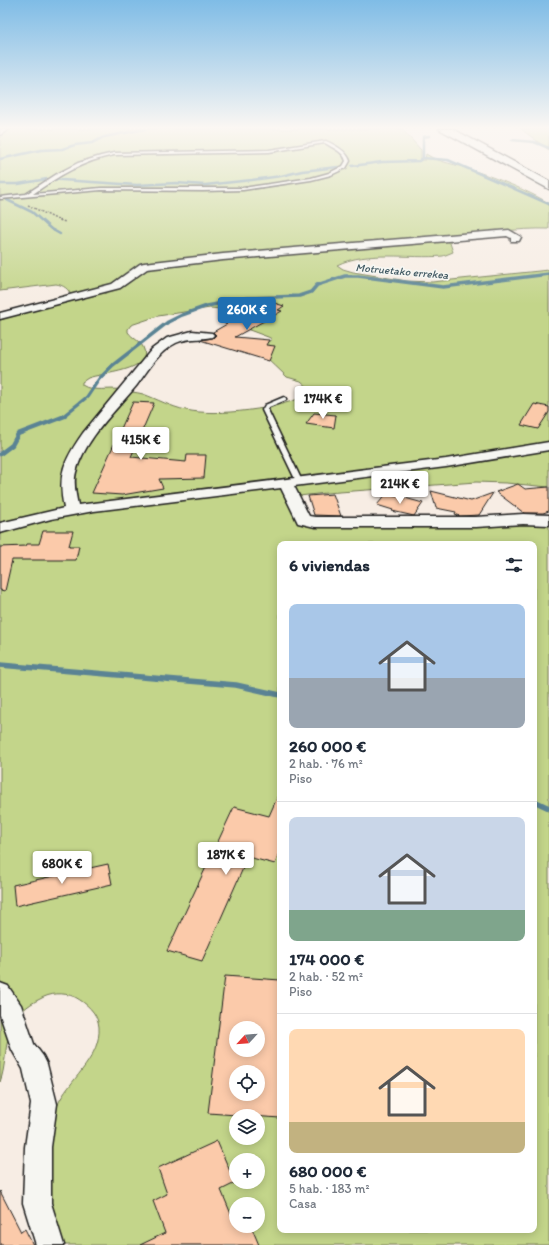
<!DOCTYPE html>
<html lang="es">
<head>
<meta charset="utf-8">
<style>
  :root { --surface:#fff; --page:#f6f6f7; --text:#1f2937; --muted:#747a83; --line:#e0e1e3; --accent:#1f6fb2 }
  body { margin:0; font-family:Itim,sans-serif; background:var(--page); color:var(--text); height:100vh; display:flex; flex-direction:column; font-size:15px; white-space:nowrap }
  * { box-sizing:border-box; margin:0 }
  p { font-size:13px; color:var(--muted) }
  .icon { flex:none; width:22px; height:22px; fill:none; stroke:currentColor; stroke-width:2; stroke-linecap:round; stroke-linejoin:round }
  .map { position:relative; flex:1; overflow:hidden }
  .details { position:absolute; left:277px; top:541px; width:260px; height:692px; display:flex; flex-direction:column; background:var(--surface); border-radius:8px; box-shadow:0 2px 10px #0003 }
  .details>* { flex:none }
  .needle { width:26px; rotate:244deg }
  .buttons { position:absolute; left:229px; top:1021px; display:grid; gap:8px }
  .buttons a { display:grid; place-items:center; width:36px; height:36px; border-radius:50%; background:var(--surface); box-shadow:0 2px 10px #0003; font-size:20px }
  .price { position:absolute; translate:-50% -34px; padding:0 9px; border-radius:4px; background:#fff; color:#222; font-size:13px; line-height:26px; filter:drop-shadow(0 1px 2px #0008) }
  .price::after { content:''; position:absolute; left:50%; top:24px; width:12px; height:9px; margin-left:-6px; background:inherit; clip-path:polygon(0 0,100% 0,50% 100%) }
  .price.selected { background:var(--accent); color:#fff }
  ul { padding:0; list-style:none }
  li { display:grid; align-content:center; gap:8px; height:212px; padding:0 12px }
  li+li { border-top:1px solid var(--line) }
  li span { display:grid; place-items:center; height:124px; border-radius:8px; color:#555 }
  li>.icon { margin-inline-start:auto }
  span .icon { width:72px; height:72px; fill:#fffc; stroke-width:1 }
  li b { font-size:17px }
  h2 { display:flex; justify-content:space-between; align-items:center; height:48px; padding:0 12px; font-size:17px }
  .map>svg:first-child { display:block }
</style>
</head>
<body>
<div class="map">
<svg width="549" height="1245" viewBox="0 0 549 1245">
  <rect width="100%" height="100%" fill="#f7ede4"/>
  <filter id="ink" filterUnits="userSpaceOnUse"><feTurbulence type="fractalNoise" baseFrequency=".025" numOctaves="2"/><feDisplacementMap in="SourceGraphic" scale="8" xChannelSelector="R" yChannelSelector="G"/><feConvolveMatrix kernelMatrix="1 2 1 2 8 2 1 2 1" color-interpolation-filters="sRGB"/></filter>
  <g filter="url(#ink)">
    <!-- green -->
    <path fill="#c3d58a" stroke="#707853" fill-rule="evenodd" d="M0,129H402L421,150V158L420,160H425L426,154C439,163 457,164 472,170C499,179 524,189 549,203V229C521,228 478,233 451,240L450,243L453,252L443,256C410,259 367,250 337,265L343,269L353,272L407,281L432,282L549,270V487L506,483L476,482L326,493L299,496L305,517L549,522V1245H49C49,1221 50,1196 51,1172C51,1149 49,1121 60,1100C73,1077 101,1056 99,1027C98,1013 86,1003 75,997C63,992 50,993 40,999C13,1012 8,1030 5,1058C4,1066 3,1074 0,1082V320L71,297C70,289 63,285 56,284L0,291ZM210,308L242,311L244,328L268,337L272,339L257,350L264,355L287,377L301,381L310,389L309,394C282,409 216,417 186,410C171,407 157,399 143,394C136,392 128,392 122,390C109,387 94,393 82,385V382L88,378C100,373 155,371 143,347C140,341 132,338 128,332V329L131,325L158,316ZM280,544H534V1230H280ZM236,1028H258V1050H236ZM236,1072H258V1094H236ZM236,1116H258V1138H236ZM236,1160H258V1182H236ZM236,1204H258V1226H236Z
      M521,129H549V150Z"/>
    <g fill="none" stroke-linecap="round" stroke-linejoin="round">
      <!-- stream-far3 -->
      <path stroke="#5a8394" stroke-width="2.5" d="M512,140L534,142L549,148
        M423,158V137L429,136
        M0,159L41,150L62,149L75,145L92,143L104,137L145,129
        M352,166L382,162L419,161L423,158L448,160L549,204
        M0,184H18L47,179L137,185L176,183L205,185L252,180L281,176L302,171L338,167
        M7,200L32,212L51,229L60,234"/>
      <!-- stream-far2 -->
      <path stroke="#5a8394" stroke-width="3.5" d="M62,417L87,397L99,379L113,365L168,322L182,315L207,306L248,298L299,296L311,292L317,285L345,276H358L443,287L549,274"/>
      <!-- stream-far1 -->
      <path stroke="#5a8394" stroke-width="4.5" d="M0,454L12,445L18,434L65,416"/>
      <!-- stream -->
      <path stroke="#5a8394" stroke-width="5.5" d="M0,665L236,685L280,695
        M534,801L549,808"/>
    </g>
    <!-- building -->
    <path fill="#fbcaaa" stroke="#1c1c1c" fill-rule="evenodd" d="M264,300L284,306L278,310L282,311L235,337L269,340L266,345L275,346L269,361L200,340L213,338L216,335L213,332L227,324L221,322L225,320H223Z
      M133,402L154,403L131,457L186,462L187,455H206L204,478L159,479L163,488L122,495L92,493Z
      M534,404L549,407V412L538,429L521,425Z
      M314,413L336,415L334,428L306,424Z
      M518,484L525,489L549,487V511L543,513H524L496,492Z
      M431,491L471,501L493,493L479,515L460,516L455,514L456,512L436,508Z
      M387,493L423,503L414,516L392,511L393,510L377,505Z
      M333,494L341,516L314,515L308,496Z
      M43,531H73L69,546H79L76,560H12L5,591L0,590V547L26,546L27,544H39Z
      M280,791V851L275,864L248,857L202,961L167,951L234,807L269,816Z
      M108,864L112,884L15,906L13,885Z
      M225,976L280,980V1118L208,1113ZM236,1028H258V1050H236ZM236,1072H258V1094H236Z
      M217,1141L235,1183L221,1190L236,1226H251L259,1245H140L165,1233L153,1201L167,1194L158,1168Z
      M0,1191L21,1232L25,1229L33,1245H0Z"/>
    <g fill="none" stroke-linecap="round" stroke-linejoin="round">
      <!-- lane casing -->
      <g stroke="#1c1c1c" stroke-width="3">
        <path id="lane" d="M326,141C335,145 347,151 350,161L346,168L331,175L311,180L243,190L203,191L101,190L0,199V197L26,194L57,174L78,163L101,156L114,153L269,150ZM325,143C333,148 344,152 346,161L343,166L329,173L311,178L243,188H101L33,194C58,176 83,161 114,155L269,152Z
          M284,397L286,398V400L269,407L268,410L302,481L299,483L296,481L262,410L265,405Z"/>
      </g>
      <!-- street casing -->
      <g stroke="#1c1c1c" stroke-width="3">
        <path id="street" d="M0,129H9L0,135Z
          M509,230L521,237L519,241H511V238L507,236L223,260L147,269L120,288L0,319V313L112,284L140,264L144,263L223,254Z
          M192,331L212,333L214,335L212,337C200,340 188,337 176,343C158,352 149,369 137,385C115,412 86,437 76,472C73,483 76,495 78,505L446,459L549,442V450L446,467L294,486L309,516L315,517H476L523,514L549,515V525L523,524L476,527H315L298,523L281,488L94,511L51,519L0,533V523L64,508C57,475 64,460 83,433L152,349L167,338Z
          M0,983L8,986L21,1005L34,1044L43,1056L47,1064L57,1104L51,1147V1203L64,1245H36L23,1203L25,1147L31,1104L23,1069L12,1050L0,1015Z"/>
      </g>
      <!-- highway casing -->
      <g stroke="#1c1c1c" stroke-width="3">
        <path id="highway" d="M439,129H453L549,181V189Z"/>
      </g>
      <!-- path -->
      <path stroke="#1c1c1c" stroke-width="1.5" stroke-dasharray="2 1.5" stroke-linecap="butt" d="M28,205L58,220L66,222"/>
      <!-- lane -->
      <use href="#lane" fill="#f6f6f2" fill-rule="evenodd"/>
      <!-- street -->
      <use href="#street" fill="#f6f6f2" fill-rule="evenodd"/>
      <!-- highway -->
      <use href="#highway" fill="#f6f6f2" fill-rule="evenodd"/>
    </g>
  </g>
  <!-- sky -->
  <linearGradient id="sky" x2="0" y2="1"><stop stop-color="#7fbce6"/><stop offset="0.42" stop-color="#fbf7f3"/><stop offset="1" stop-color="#fbf7f3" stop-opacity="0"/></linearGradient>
  <rect width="549" height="304" fill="url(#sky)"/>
  <g text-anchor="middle" stroke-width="3.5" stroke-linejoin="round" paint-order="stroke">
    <!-- far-water labels -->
    <g font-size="11" font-style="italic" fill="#405862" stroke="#f6f6f2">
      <text transform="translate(402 271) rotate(5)" y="4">Motruetako errekea</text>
    </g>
  </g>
</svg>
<div class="buttons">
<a><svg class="needle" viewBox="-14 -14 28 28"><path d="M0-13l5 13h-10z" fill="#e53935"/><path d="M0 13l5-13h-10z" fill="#747a83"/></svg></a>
<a><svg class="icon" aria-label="locate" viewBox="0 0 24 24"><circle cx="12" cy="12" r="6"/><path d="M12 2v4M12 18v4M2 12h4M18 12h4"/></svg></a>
<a><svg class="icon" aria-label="layers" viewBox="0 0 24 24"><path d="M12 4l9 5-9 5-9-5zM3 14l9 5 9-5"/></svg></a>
<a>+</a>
<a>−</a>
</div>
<b class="price selected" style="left:247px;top:331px">260K €</b>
<b class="price" style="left:323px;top:420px">174K €</b>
<b class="price" style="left:141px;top:461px">415K €</b>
<b class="price" style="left:400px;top:505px">214K €</b>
<b class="price" style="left:226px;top:876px">187K €</b>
<b class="price" style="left:62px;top:885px">680K €</b>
<section class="details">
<h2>6 viviendas<svg class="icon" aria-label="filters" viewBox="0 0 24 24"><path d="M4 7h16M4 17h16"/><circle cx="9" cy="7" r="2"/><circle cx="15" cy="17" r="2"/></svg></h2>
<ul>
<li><span style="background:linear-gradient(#a9c7e8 60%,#9aa5b1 0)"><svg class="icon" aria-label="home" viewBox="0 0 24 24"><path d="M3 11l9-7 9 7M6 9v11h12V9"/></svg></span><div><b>260 000 €</b><p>2 hab. · 76 m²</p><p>Piso</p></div></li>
<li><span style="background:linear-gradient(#c9d6e8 75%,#7fa58c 0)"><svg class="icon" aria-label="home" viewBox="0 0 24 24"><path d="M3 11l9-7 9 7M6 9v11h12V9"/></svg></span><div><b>174 000 €</b><p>2 hab. · 52 m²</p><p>Piso</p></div></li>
<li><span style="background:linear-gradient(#ffd9b3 75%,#c2b280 0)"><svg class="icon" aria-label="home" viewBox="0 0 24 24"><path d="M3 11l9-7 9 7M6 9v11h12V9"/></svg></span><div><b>680 000 €</b><p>5 hab. · 183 m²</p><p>Casa</p></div></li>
</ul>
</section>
</div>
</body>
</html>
